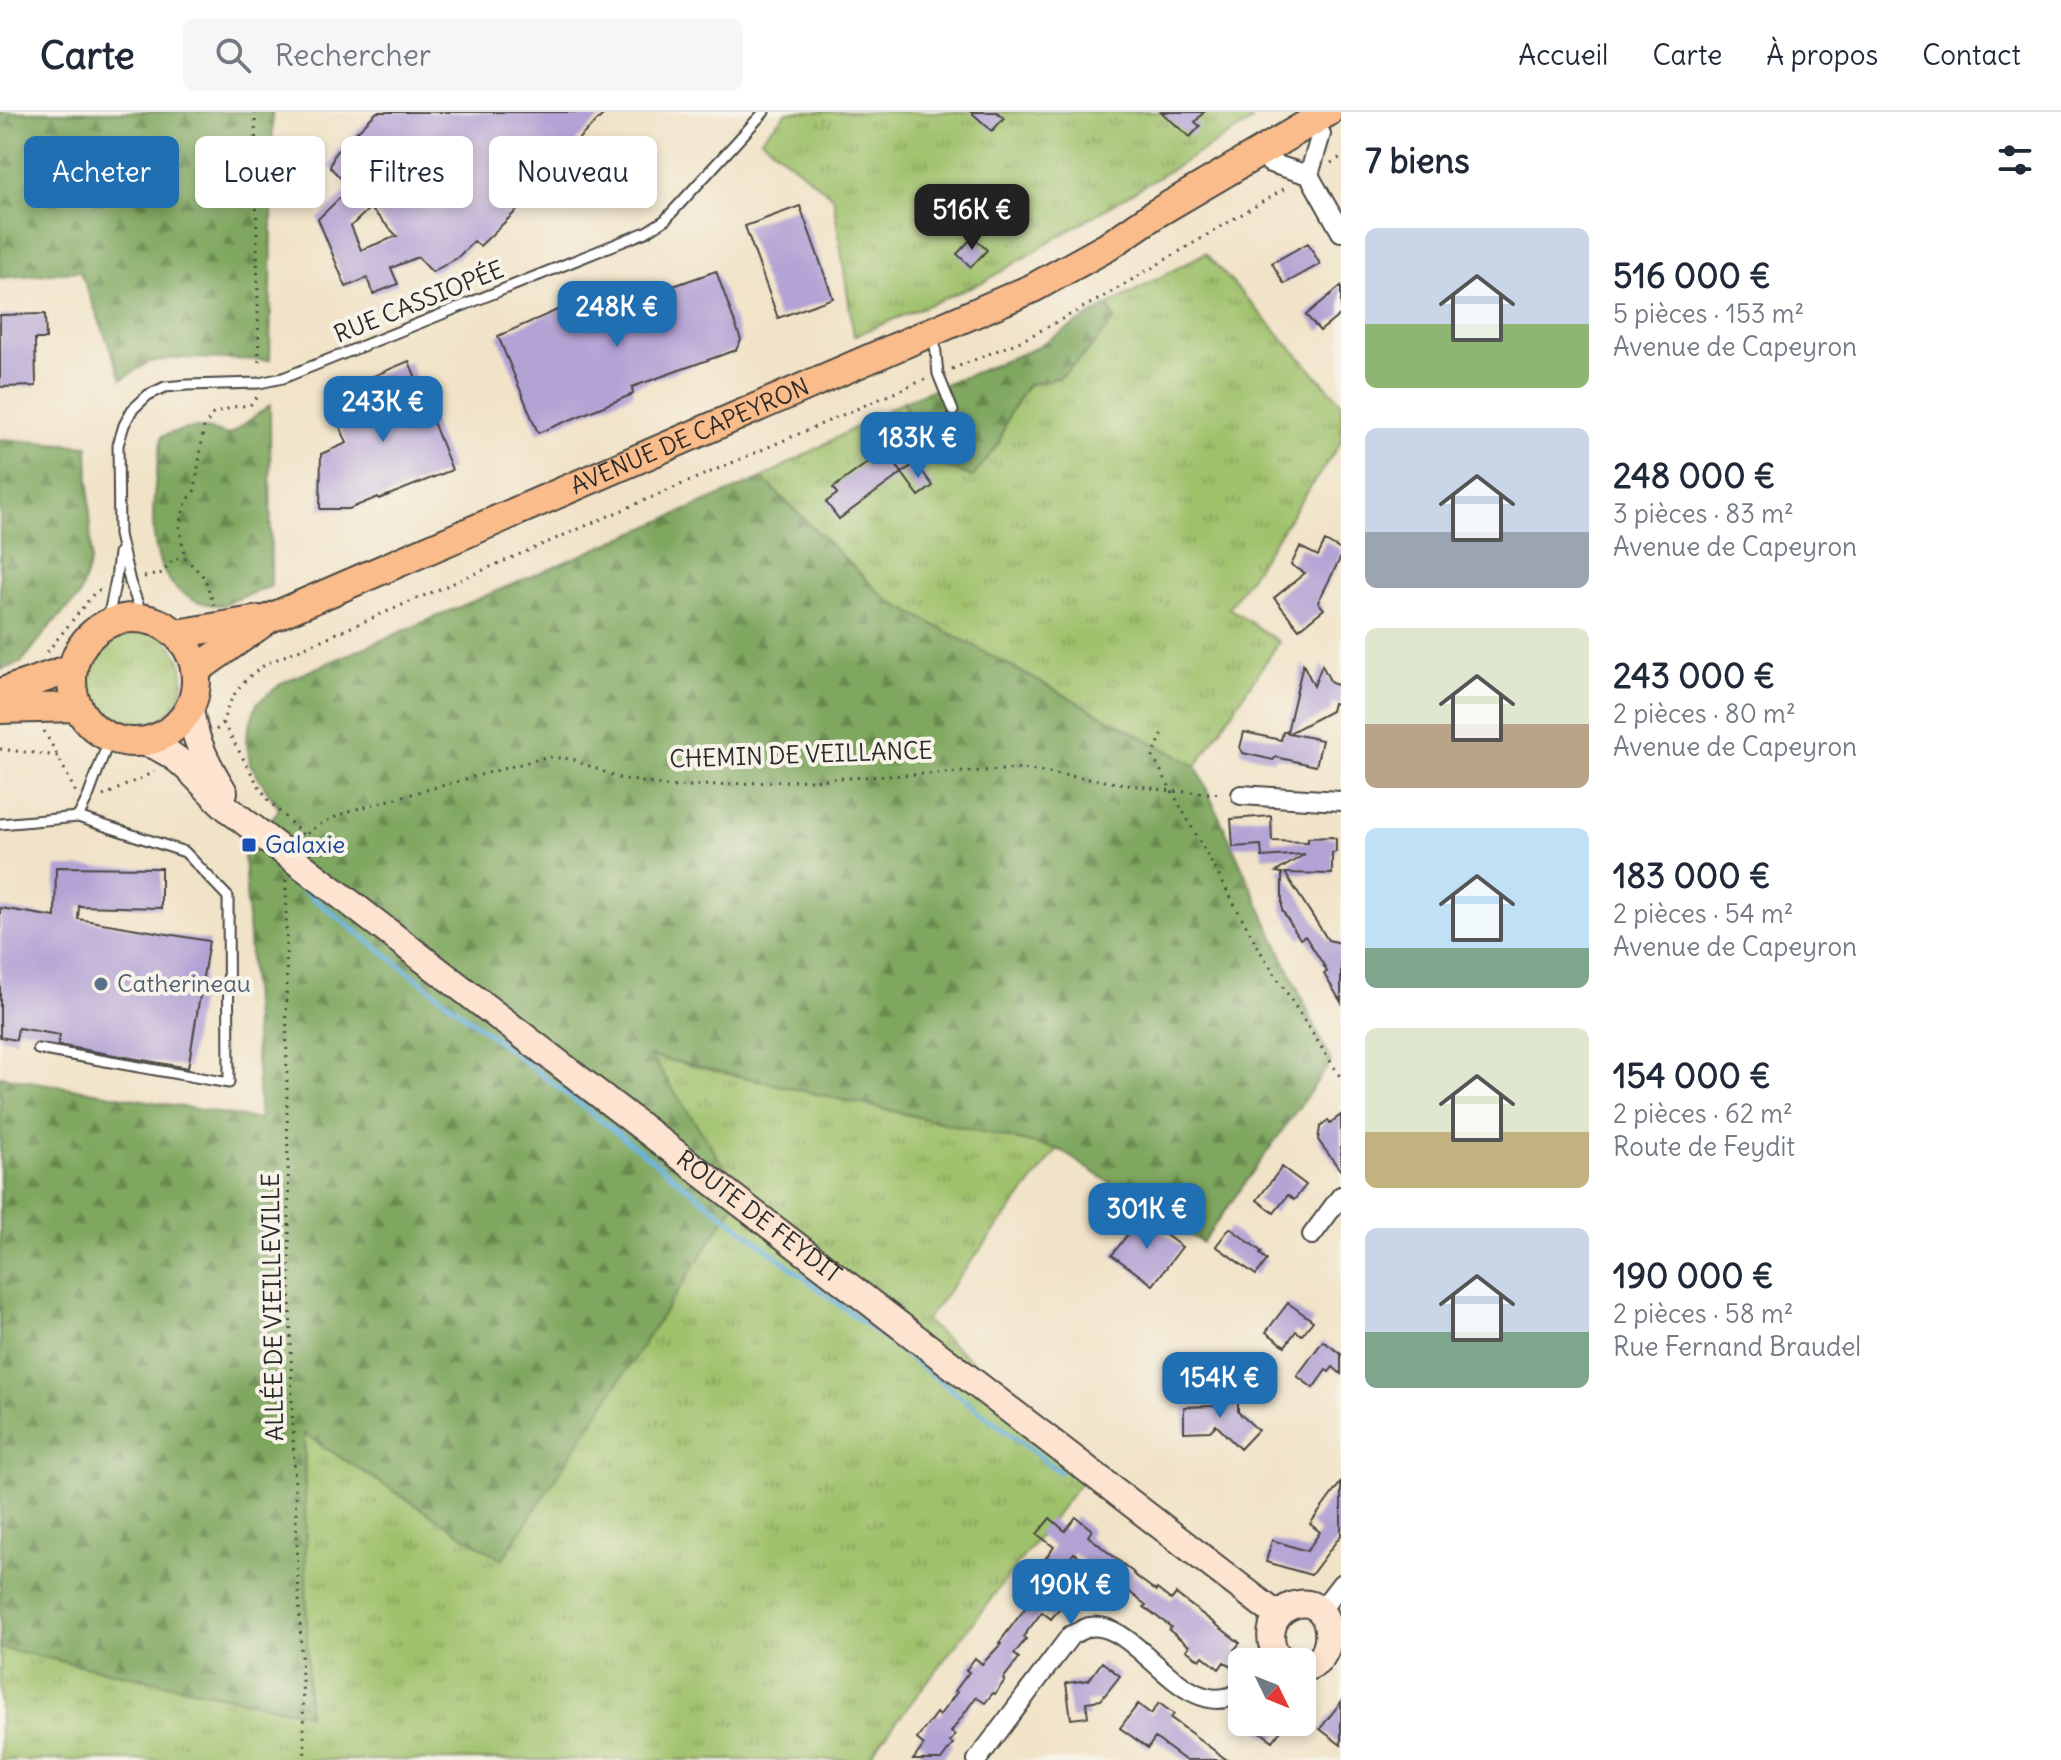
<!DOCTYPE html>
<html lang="fr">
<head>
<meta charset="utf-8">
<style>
  :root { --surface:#fff; --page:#f6f6f7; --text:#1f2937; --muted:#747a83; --line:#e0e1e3; --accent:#1f6fb2 }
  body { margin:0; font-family:Delius,sans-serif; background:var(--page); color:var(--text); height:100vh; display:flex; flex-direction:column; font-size:30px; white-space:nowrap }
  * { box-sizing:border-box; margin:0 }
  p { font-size:26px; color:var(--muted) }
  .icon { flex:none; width:44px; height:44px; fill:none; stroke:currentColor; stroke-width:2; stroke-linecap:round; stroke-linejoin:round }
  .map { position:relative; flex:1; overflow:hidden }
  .sheet { display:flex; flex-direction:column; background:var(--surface); width:720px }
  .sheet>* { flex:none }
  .banner { position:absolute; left:24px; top:24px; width:760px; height:72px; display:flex; gap:16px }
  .needle { width:52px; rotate:133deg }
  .fabs { position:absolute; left:1228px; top:1536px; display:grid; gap:16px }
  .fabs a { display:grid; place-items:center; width:88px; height:88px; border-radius:12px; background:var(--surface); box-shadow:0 4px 12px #0003; font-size:40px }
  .price { position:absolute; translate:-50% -68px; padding:0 18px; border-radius:16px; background:var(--accent); color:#fff; font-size:26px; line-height:52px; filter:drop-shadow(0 2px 4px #0008) }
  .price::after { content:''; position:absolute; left:50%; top:48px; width:24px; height:18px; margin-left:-12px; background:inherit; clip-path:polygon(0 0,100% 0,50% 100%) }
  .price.on { background:#222; color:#fff }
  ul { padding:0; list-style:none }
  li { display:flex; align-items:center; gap:24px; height:200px; padding:0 24px }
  li span { display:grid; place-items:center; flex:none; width:224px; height:160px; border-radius:12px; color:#555 }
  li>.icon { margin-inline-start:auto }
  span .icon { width:96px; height:96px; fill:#fffc; stroke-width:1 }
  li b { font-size:34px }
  h2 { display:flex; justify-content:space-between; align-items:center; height:96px; padding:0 24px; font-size:34px }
  .tag { padding:0 28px; border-radius:12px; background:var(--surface); box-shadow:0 4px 12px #0003; font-size:28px; line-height:72px }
  .tag.on { background:var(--accent); color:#fff }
  header { display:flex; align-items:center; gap:48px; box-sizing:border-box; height:112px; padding:0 40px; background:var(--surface); border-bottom:2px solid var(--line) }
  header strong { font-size:38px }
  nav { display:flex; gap:44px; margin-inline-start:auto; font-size:28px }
  .search { width:560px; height:72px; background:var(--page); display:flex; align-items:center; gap:20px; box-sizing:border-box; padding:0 28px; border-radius:12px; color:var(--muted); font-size:30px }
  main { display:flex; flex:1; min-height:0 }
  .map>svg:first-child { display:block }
</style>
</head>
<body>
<header>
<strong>Carte</strong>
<div class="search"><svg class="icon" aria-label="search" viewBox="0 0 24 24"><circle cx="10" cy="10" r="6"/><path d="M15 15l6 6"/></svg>Rechercher</div>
<nav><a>Accueil</a><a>Carte</a><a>À propos</a><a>Contact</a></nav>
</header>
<main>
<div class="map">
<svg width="1341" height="1648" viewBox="0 0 1341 1648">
  <defs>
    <pattern id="grass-tufts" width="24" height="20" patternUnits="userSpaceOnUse" patternTransform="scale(2)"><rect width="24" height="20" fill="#9fc16a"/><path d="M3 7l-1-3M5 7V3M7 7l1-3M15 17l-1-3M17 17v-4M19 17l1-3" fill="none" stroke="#829d57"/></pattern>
    <pattern id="forest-firs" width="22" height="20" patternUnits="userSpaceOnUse" patternTransform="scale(2)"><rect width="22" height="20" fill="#7fa75e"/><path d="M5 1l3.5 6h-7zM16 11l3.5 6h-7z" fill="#68884e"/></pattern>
  </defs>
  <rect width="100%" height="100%" fill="#f7f3e8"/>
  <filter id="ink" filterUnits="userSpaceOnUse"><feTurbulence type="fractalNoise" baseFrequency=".0125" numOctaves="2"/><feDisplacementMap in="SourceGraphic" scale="16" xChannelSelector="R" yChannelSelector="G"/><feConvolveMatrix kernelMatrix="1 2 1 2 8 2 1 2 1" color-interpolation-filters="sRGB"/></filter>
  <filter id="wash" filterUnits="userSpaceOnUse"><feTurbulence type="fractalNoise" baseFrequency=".006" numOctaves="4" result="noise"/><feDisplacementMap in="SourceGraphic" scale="32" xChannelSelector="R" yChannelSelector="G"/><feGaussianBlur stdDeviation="1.8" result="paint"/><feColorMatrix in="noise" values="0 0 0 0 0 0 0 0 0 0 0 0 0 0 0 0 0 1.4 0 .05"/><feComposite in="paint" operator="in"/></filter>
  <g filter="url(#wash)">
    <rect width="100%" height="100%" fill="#f1e3c8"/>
    <!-- grass -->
    <path fill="url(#grass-tufts)" stroke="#65764a" stroke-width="2" d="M787,0H1241L1252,9L985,169L854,224L833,85L761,27Z
      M1205,141L1341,290V330L1229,496L1279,530L1196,654L886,487L762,366L904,289L909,317L999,331L1009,302L1027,273L1061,265L1114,207L1107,194Z
      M85 566a49 49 0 1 1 98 0a49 49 0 1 1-98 0Z
      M650,944L1058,1037L925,1209L1094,1353L867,1648H0V1536L308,1602L304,1321L502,1447Z"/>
    <!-- forest -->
    <path fill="url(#forest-firs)" stroke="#556944" stroke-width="2" d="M0,0H272L273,45L270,248L177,246L149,250L122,267L80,159L0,166Z
      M1107,194L1115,207L1090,237L1061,265L1027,273L1009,302L999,331L973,365L934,350L909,317L904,289L1031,238Z
      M270,293L271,474L222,493C206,494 194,489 181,480C139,450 155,368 162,324C194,314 196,313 229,323Z
      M0,327L88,334L91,447L79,485L52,512L21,551L0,558Z
      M762,366L886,487L1196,654L1331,950L1202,1131L1058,1037L651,944L742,1081L502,1448L304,1322L308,1602L0,1536V964L260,1008L244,743L279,697L250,652L246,625L257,591L283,570Z"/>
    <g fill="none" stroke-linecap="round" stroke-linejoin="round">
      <!-- stream -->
      <path stroke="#63afdb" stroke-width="5" d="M287,769L304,779L832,1187L1060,1360"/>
    </g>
    <g id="blocks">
      <!-- building -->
      <path fill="#b3a2d4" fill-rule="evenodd" d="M377,0H606L526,78L532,84L480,134L474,129L457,146L432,160L418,145L391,156L398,172L373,182L367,166L346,175L318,107L350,76L330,55L335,41ZM370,96L397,124L361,138L351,114Z
        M971,0H997L1004,6L992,19Z
        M1161,0H1204L1195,10L1200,14L1190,25Z
        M800,94L833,186L778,206L745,114Z
        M973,125L987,138L971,155L957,142Z
        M1308,131L1320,152L1284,172L1272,151Z
        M716,159L741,228L736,238L632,275L633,282L538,321L498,224L580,188L590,212L643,190L642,185Z
        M1341,174V202L1320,219L1306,203Z
        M45,202L46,227H35L36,274L0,275V203Z
        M409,249L452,358L379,387L378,385L349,397H320L321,342L347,331L334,300L371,285L364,268Z
        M885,338L902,361L839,407L826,390L837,382L833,376Z
        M916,351L933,374L919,384L902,361Z
        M1325,429L1341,438V445L1318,490L1324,497L1299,517L1274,486L1305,461L1291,453L1300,435L1318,444Z
        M1303,552L1314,574L1322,553L1331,571L1341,574V593L1333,591L1331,599L1289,621L1322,628L1316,654L1276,645L1273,648L1243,641L1240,636L1244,620L1281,628L1283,620H1287Z
        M1271,704L1272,729L1308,730V726L1332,725L1336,727V740L1332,741V762L1285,761L1328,828L1341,831V890L1324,862L1327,860L1323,852L1305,824L1300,827L1282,798V761L1276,760L1305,742L1262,745L1261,733L1233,735L1231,707Z
        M56,755L161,756V796L79,794L78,807L209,829L188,956L58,933L60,923L18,916L16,928L0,925V796L55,805Z
        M1341,1003V1059L1318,1028L1320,1015L1328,1008L1330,1011Z
        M1282,1055L1306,1073L1294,1088L1288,1083L1274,1101L1257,1088Z
        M1141,1105L1182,1135L1153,1173L1112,1143Z
        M1230,1116L1262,1140L1260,1142L1267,1148L1256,1163L1216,1134Z
        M1288,1191L1313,1209L1302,1223L1296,1219L1285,1234L1266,1220Z
        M1323,1229L1341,1242V1262L1333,1255L1329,1260L1326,1258L1313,1276L1297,1264Z
        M1229,1280L1238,1289V1300L1258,1318L1240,1337L1216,1313L1210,1319L1184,1320V1295L1213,1294Z
        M1341,1370V1423L1311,1463L1266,1450L1272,1428L1307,1439L1320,1420L1310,1412Z
        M1076,1405L1092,1418L1088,1424L1134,1461L1133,1462L1156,1479L1157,1477L1171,1488L1176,1482L1240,1531L1234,1538L1240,1543L1231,1555L1224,1550L1219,1557L1203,1544L1200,1548L1186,1538L1189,1534L1169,1518L1171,1515L1144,1495L1146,1493L1123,1475L1121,1478L1074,1441L1056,1464L1067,1472L1053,1491L1060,1496L1051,1507L1042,1500L1023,1525L1026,1527L1014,1542L1019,1546L1003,1567L1005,1568L995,1582L993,1581L985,1591L976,1585L951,1620L955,1623L950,1630L953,1632L941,1648H913L924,1633L917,1627L936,1601L939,1604L957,1580L955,1579L969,1560L966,1558L975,1546L982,1552L1001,1532L999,1531L1029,1491L1018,1483L1054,1435L1037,1422L1050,1406L1065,1419Z
        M1102,1550L1120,1564L1101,1588L1086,1590L1088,1605L1071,1607L1066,1571L1089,1568Z
        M1341,1590V1633L1320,1617Z
        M1159,1591L1174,1602L1171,1606L1227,1648H1185L1155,1626L1148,1636L1120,1616L1138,1592L1151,1602Z
        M1247,1610H1287L1273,1629Z"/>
    </g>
  </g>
  <g filter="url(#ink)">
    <use href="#blocks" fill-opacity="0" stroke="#494743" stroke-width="2"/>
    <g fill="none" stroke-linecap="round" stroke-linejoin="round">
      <!-- lane casing -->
      <g stroke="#494743" stroke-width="13">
        <path id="lane" d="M934,222L938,262L953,299
          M143,506L130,470L119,423L118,333L124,313L132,298L148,283L165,275L187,273L259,271L283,266L646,120L665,108L764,0
          M107,512L116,467L119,441
          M78,705L88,685L110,625
          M0,712L78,705L185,740L228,785L229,971L38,937"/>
      </g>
      <!-- street casing -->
      <g stroke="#494743" stroke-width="22">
        <path id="street" d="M1270,51L1309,63L1341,120
          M1309,63L1321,22
          M1241,683L1341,689
          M1312,1123L1341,1084
          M1321,1498L1341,1472
          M977,1648L1071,1523C1077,1521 1083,1517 1089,1515C1136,1505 1185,1617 1242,1579"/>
      </g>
      <!-- secondary casing -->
      <g stroke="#494743" stroke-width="30">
        <g id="secondary">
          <path d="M190,595C193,626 208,654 224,680"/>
          <path id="s1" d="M142,630C182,639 202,676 232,700L1278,1504"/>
          <path d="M1284,1550C1274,1542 1269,1530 1272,1517C1274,1507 1281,1498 1291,1494C1336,1477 1341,1553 1302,1556"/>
        </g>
      </g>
      <!-- primary casing -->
      <g stroke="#494743" stroke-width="32">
        <g id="primary">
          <circle cx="134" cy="568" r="62"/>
          <path d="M177,522L259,508"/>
          <path id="s2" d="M196,558L268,507L1033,176L1107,135L1155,102L1328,0"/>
          <path d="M0,581L73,556"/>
          <path d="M0,597L78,595"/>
        </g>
      </g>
      <!-- path -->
      <path stroke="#494743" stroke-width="3" stroke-dasharray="2 6" stroke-linecap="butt" d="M255,0L259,256
        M1331,51L1341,45
        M952,257L1023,228L1103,185L1289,74
        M144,465L163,461L173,447L184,446
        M214,494L205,466L185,446L179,413L186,391L195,378L204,315L213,302L233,295L250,293L258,284
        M47,540L95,480L102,477
        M223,611L257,671L269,689L313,733
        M216,618C224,611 224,604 228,595C236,575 250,562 268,551L926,267
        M44,619L58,644
        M1162,622L1153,645L1262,842L1341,966
        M0,637L58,644L76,681
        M103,684L154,660
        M301,727L315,715L346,700L546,645L572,647L619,666L672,675L1022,657L1172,679L1223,682
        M286,768L287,991L292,1294L305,1648"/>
      <!-- lane -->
      <use href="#lane" stroke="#fff" stroke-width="9"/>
      <!-- street -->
      <use href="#street" stroke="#fff" stroke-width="18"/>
      <!-- secondary -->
      <use href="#secondary" stroke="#fde4d0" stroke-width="26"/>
      <!-- primary -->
      <use href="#primary" stroke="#f9bc8a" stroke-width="28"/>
    </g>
  </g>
  <!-- markers -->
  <rect fill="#1a4fb4" stroke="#f7f3e8" stroke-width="3" x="241" y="725" width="16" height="16" rx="4"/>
  <circle fill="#5c6f8a" stroke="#f7f3e8" stroke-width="3" cx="101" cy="872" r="8"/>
  <g text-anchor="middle" stroke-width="8" stroke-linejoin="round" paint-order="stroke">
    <!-- street labels -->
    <g font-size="24" fill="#2b2b2b" stroke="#f7f3e8">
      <text transform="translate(419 190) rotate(-22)" y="8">RUE CASSIOPÉE</text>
      <text dy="8" stroke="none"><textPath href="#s2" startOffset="548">AVENUE DE CAPEYRON</textPath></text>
      <text transform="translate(801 643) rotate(-2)" y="8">CHEMIN DE VEILLANCE</text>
      <text dy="8" stroke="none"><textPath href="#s1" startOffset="780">ROUTE DE FEYDIT</textPath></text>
      <text transform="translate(273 1195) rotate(-91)" y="8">ALLÉE DE VIEILLEVILLE</text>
    </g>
    <!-- transit labels -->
    <g font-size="24" fill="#164399" stroke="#f7f3e8" text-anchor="start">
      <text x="265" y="741">Galaxie</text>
    </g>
    <!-- service labels -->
    <g font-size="24" fill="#4e5e75" stroke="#f7f3e8" text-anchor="start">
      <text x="117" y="880">Catherineau</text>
    </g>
  </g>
</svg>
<div class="fabs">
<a><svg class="needle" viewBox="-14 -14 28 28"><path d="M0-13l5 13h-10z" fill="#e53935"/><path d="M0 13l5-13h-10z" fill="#747a83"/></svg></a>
</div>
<b class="price on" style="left:972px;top:140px">516K €</b>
<b class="price" style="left:617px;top:237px">248K €</b>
<b class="price" style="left:383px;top:332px">243K €</b>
<b class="price" style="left:918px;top:368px">183K €</b>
<b class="price" style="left:1147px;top:1139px">301K €</b>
<b class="price" style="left:1220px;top:1308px">154K €</b>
<b class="price" style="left:1071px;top:1515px">190K €</b>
<div class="banner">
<a class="tag on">Acheter</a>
<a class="tag">Louer</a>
<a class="tag">Filtres</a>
<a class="tag">Nouveau</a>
</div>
</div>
<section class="sheet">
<h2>7 biens<svg class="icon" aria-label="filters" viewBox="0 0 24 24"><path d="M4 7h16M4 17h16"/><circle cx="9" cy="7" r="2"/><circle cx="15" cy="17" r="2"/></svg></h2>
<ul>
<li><span style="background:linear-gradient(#c9d6e8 60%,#8fb573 0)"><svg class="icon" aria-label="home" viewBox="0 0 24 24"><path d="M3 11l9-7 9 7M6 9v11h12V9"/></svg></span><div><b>516 000 €</b><p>5 pièces · 153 m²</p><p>Avenue de Capeyron</p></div></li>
<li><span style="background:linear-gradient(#c9d6e8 65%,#9aa5b1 0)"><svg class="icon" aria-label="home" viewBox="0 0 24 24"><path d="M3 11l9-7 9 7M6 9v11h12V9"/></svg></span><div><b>248 000 €</b><p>3 pièces · 83 m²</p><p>Avenue de Capeyron</p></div></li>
<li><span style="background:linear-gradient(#dfe7d0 60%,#b9a48a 0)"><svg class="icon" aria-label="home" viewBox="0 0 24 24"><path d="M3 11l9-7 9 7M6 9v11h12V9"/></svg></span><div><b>243 000 €</b><p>2 pièces · 80 m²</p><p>Avenue de Capeyron</p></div></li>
<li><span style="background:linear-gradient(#bfe0f5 75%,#7fa58c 0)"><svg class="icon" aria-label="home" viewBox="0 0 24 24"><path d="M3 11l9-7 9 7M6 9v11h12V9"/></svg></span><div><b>183 000 €</b><p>2 pièces · 54 m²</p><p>Avenue de Capeyron</p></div></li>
<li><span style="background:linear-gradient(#dfe7d0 65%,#c2b280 0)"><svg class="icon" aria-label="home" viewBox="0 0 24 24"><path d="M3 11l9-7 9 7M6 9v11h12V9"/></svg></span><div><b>154 000 €</b><p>2 pièces · 62 m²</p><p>Route de Feydit</p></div></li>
<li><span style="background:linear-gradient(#c9d6e8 65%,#7fa58c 0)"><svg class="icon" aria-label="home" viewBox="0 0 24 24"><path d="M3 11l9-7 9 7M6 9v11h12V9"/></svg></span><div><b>190 000 €</b><p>2 pièces · 58 m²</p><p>Rue Fernand Braudel</p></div></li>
</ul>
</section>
</main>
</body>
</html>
